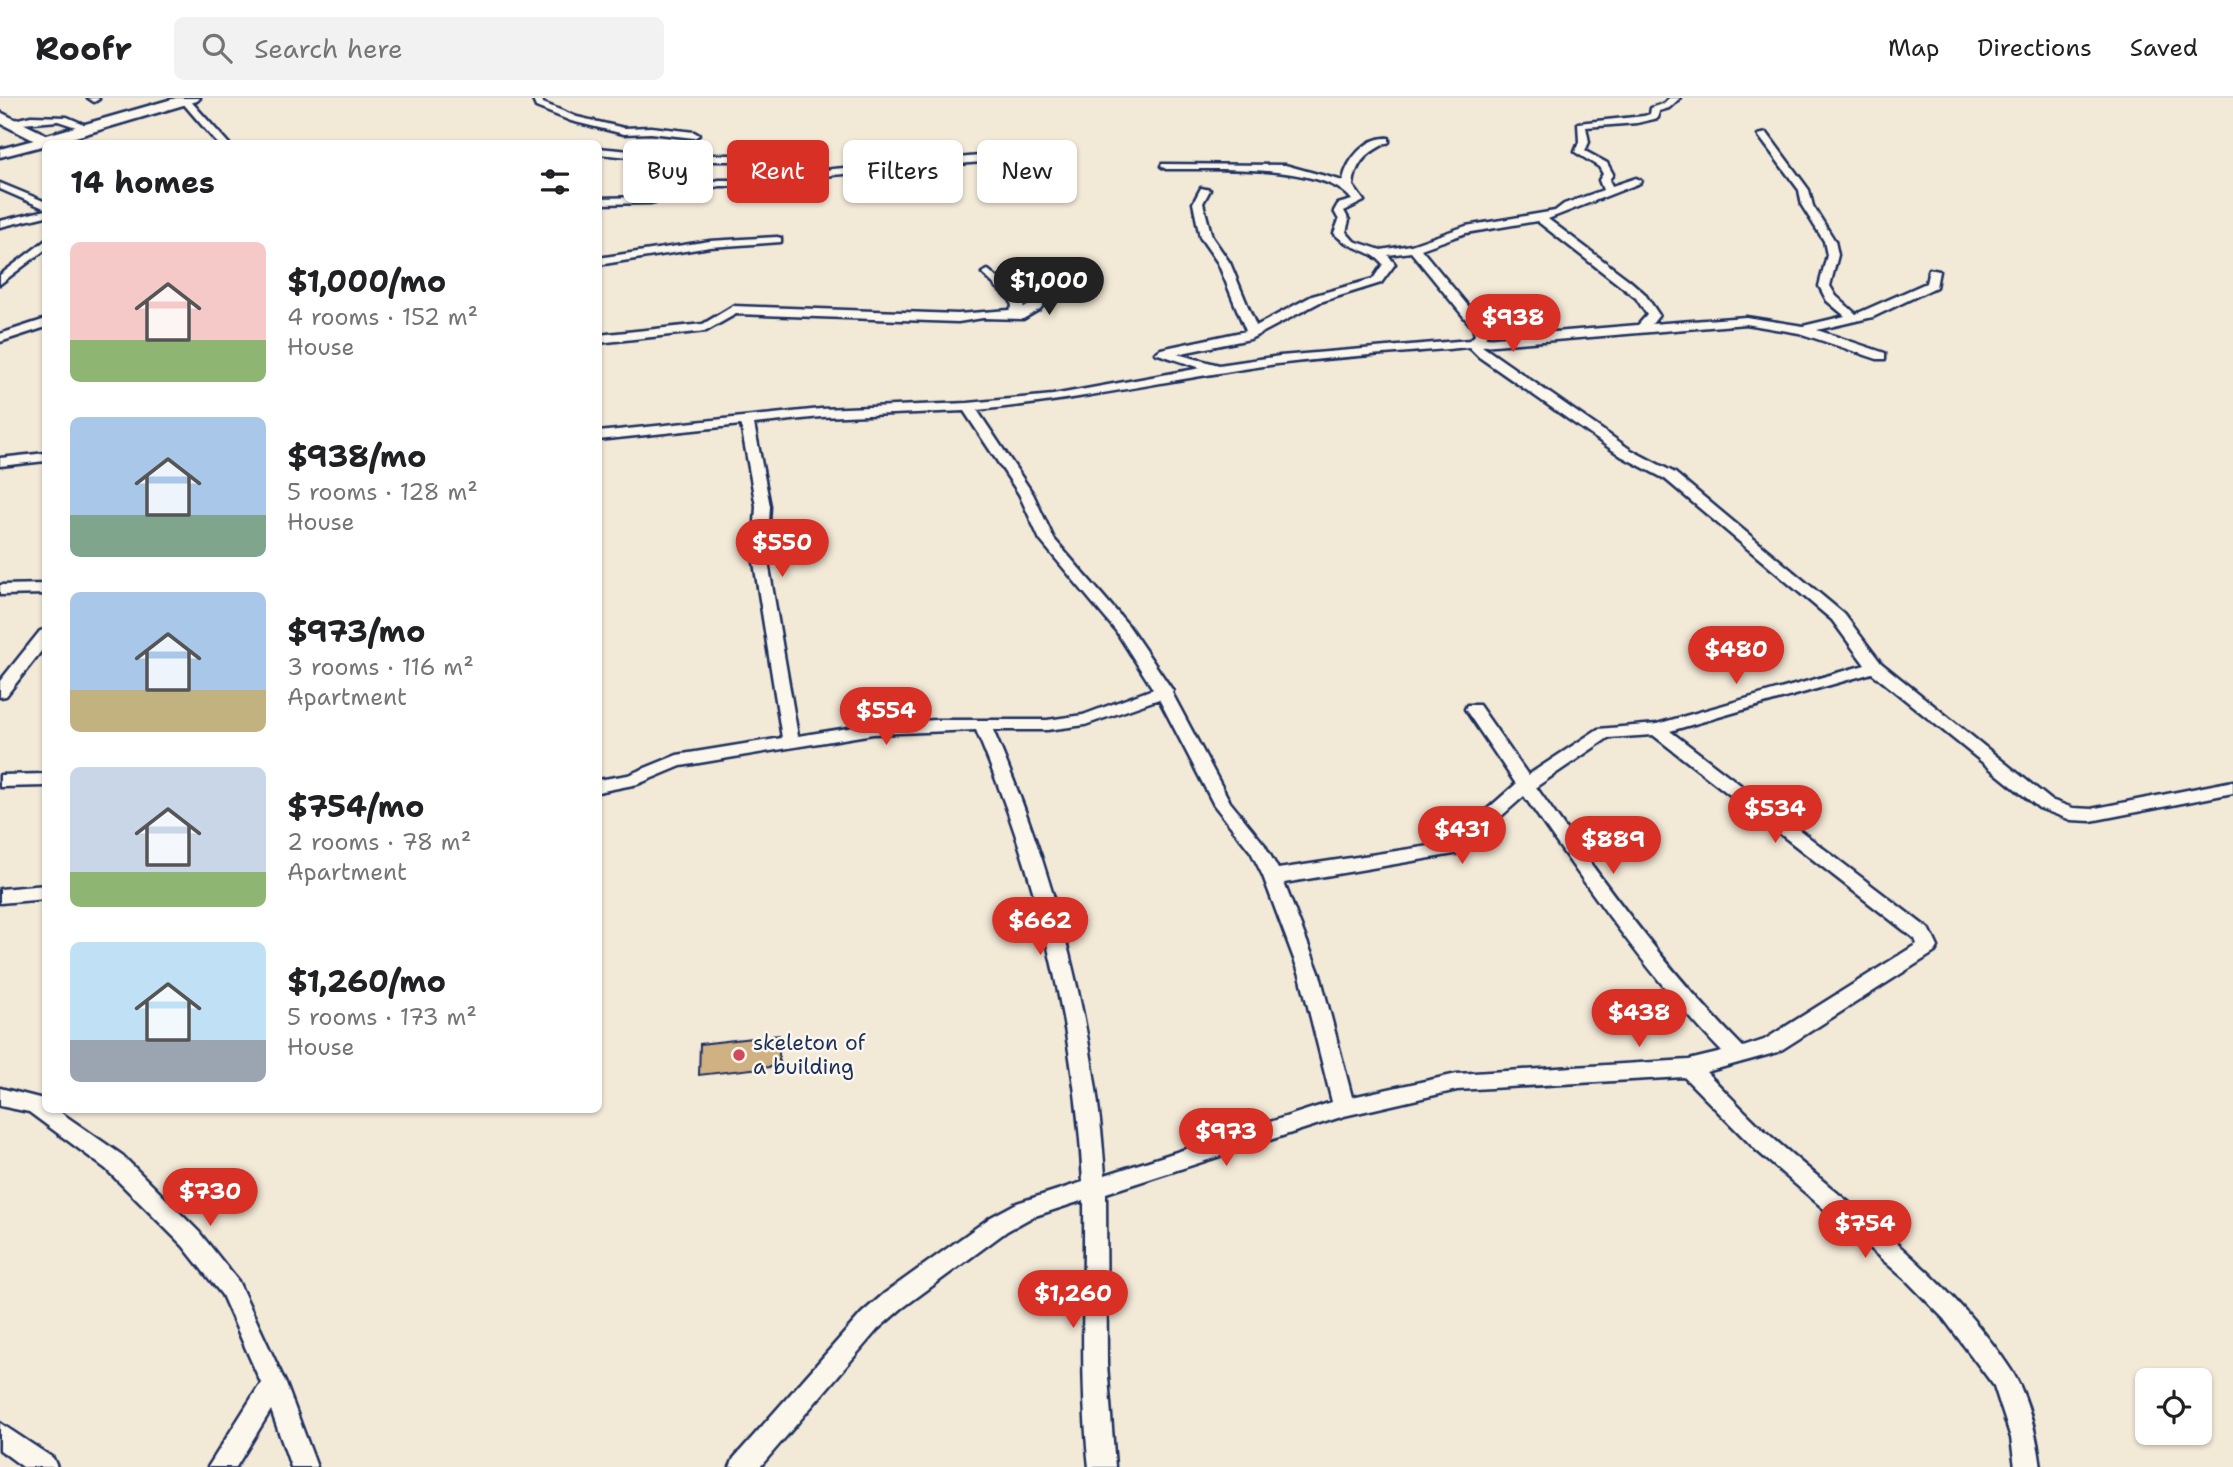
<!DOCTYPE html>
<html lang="en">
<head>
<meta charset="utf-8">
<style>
  :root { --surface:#fff; --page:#f2f2f2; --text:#202124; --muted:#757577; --line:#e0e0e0; --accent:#d93025 }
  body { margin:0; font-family:"Shantell Sans",sans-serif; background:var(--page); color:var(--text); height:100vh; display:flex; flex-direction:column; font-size:26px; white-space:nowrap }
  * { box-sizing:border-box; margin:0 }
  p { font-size:23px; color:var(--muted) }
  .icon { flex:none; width:38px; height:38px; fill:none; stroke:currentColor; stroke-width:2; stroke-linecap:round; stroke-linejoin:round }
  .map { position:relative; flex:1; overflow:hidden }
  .side { position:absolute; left:42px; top:42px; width:560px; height:973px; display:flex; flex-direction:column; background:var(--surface); border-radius:10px; box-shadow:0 2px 5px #0004 }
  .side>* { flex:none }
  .banner { position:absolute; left:623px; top:42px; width:665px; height:63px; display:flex; gap:14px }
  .controls { position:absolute; left:2135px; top:1270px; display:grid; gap:14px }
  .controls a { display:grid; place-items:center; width:77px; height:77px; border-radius:10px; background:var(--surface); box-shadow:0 2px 5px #0004; font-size:35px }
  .price { position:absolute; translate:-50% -60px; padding:0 16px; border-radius:24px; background:var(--accent); color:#fff; font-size:23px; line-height:46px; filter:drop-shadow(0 2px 4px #0008) }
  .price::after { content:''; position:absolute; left:50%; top:42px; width:21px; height:16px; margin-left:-10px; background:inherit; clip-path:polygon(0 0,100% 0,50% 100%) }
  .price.active { background:#222; color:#fff }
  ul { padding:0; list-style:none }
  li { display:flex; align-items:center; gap:21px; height:175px; padding:0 28px }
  li span { display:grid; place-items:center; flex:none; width:196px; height:140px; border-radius:10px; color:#555 }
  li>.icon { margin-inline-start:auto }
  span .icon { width:84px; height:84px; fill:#fffc; stroke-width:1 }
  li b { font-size:30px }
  h2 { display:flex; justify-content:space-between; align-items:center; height:84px; padding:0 28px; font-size:30px }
  .tag { padding:0 24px; border-radius:10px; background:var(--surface); box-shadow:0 2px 5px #0004; font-size:24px; line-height:63px }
  .tag.active { background:var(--accent); color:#fff }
  header { display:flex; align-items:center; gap:42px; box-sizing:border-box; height:98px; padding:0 35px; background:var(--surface); border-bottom:2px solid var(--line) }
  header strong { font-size:33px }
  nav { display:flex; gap:38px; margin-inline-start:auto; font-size:24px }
  .search { width:490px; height:63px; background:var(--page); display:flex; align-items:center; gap:18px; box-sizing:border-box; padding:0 24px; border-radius:10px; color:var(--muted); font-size:26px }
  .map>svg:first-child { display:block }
</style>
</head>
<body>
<header>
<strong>Roofr</strong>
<div class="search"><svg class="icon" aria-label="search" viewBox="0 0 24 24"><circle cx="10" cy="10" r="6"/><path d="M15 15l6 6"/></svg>Search here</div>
<nav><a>Map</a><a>Directions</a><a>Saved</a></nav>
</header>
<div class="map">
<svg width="2233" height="1369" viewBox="0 0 2233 1369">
  <rect width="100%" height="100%" fill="#f2e9d7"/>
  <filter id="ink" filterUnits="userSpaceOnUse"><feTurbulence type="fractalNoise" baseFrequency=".0143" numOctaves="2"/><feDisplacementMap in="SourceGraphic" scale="14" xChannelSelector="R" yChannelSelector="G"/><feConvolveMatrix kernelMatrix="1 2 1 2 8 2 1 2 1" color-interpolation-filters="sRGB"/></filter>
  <g filter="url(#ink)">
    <!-- building -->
    <path fill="#d0b184" stroke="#1b2f5e" stroke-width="2" d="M779,937V968L699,977L700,946Z"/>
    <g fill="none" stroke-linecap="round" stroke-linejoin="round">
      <!-- minor casing -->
      <g stroke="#1b2f5e" stroke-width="5">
        <path id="minor" d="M88,0H98L99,1L94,4Z
          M182,0H188L229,46H218L182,4Z
          M532,0H542L543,5L577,19L624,30L651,29L694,34L699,37L694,40L651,35L624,36L571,23L536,9Z
          M1669,0H1680L1669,10L1659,13L1658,20L1637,25L1586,29L1589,44L1585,53L1607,65L1613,76L1609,82L1612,88L1636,80L1641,83L1640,85L1548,121L1629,182L1644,195L1659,217L1652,226L1746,219L1803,228L1845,218L1827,203L1819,188L1827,157L1824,143L1802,108L1799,92L1758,37L1767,35L1809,92L1813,108L1835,143L1838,157L1830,188L1836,198L1856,216L1926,185L1929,171L1939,173L1936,189L1873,219L1817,232L1885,255V261H1877L1799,235L1746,226L1482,248L1631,352L1675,375L1844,516L1881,565L2051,702L2073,710L2091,711L2233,683V695L2091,723L2071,722L2039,710L1872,575L1670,633L1930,832L1938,849L1935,854L1778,954L1706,974C1729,997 1751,1021 1775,1042C1857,1114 1950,1179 2011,1272C2028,1297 2037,1340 2041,1369H2015L2011,1340L1994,1288L1944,1221L1906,1182L1756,1052L1684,979L1457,992L1344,1018L1106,1095L1107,1266L1115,1369H1089C1079,1280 1085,1192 1084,1102L1032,1119L1007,1133L901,1211L878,1231L760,1369H730L734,1360L862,1215L885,1195L991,1119L1017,1105L1083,1084C1075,930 1036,774 976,632L873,636L681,668L638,686L598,694V682L628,677L677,657L782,640L753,458L756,408L741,327L598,342V334L821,311L968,305L1053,297L1201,270L1155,255L1161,251L1246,233L1218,165L1200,139L1193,105L1201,90L1210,92L1203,105L1212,139L1230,165L1256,228L1312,198L1373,181L1383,166C1369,149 1350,153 1334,135L1339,122L1334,113L1338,106L1352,102C1326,65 1210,72 1166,71L1161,68L1162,66L1285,67L1343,83C1346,63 1366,38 1389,40V44C1368,54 1355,64 1353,88L1364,103L1344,113L1349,122L1346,134L1354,143L1381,152L1411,147L1466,128L1555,113L1564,106L1603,92L1599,82L1603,76L1599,69L1575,54L1579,44L1578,25L1644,18L1650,16L1651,10L1663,6ZM1537,123L1636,200L1647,217L1638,227L1485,240L1487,237L1483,226L1421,151L1466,135ZM1411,154L1473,230L1475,237L1470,242L1280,258L1219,267L1177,256L1250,241L1320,204L1381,185L1395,166L1388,157ZM1469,249L1479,259L1621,358L1665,381L1832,522L1865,567L1657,626L1598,631L1528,677L1479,607H1467L1465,611L1516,686L1449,745L1278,771L1264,746L1230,704L1172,595L1173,593L1128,527L1054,441L1033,396L977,312C1078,303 1177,280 1277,266C1341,258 1405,255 1469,249ZM964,313L1019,396L1040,442L1116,533L1153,591L1083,617L1047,622H936L873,626L798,638L767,458L770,408L754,326L821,319ZM1159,601L1214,707L1251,754L1263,778L1300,877L1332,1004L1105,1077C1095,926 1053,771 993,632H1047L1085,627ZM1653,637L1915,841L1917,846L1764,942L1743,949C1664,869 1600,780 1536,689L1608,640ZM1524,698C1586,787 1647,876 1722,954L1689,962L1457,976L1352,999L1320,877L1284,785L1460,755Z
          M31,18L67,19L93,30L88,33L58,23L10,27L5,24Z
          M598,50L673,57H739L744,60L739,63H673L598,56Z
          M1006,52L1010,53V57L993,63L833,77L759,88H719L650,105L598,106V100L650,99L719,82H759L833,71L991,57Z
          M0,85L46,104V111L0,91Z
          M46,112V118L0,129V123Z
          M777,139L781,140V144L710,149L598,167V160L710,143Z
          M46,142V151L0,186V177Z
          M1063,170L1073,172L1040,211L1023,221L983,220L958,224L736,216L706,233L598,245V237L703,226L733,208L958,216L1009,212L1012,209L1011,203L982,175L988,172L1021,199L1024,210L1032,205Z
          M46,221V229L0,244V236Z
          M46,355V363L0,368V360Z
          M46,486V496L0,497V487Z
          M46,531V547L6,598L0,599V583L40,533Z
          M46,676V688L0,689V677Z
          M46,787V801L0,805V791Z
          M0,990L43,1001L46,1003V1012H57L122,1057L199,1134L238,1183L286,1286L317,1369H291L271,1312L236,1369H208L261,1285L222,1197L183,1148L106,1071L29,1014L0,1008Z
          M0,1325L53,1360L57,1369H23L0,1352Z"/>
      </g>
      <!-- tertiary casing -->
      <g stroke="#1b2f5e" stroke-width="5">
        <path id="tertiary" d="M45,39L50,40V46L0,59V51Z"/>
      </g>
      <!-- primary casing -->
      <g stroke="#1b2f5e" stroke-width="5">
        <path id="primary" d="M176,0H200L197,3L45,48L0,25V14L47,37Z"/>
      </g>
      <!-- minor -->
      <use href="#minor" fill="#fbf7ec" fill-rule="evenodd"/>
      <!-- tertiary -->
      <use href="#tertiary" fill="#fbf7ec" fill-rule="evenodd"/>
      <!-- primary -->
      <use href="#primary" fill="#fbf7ec" fill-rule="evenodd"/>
    </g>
  </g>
  <!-- markers -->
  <circle fill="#d1495b" stroke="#fbf7ec" stroke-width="2.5" cx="739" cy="957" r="7"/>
  <g text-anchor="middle" stroke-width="5" stroke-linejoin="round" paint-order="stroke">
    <!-- poi labels -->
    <g font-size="21" fill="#1b2f5e" stroke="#fbf7ec" text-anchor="start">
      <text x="753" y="952">skeleton of<tspan x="753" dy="24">a building</tspan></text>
    </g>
  </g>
</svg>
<div class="controls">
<a><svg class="icon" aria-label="locate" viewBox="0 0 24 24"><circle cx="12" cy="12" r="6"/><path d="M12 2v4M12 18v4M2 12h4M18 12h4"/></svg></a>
</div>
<b class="price active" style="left:1049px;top:219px">$1,000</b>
<b class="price" style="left:1513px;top:256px">$938</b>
<b class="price" style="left:782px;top:481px">$550</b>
<b class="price" style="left:1736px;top:588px">$480</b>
<b class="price" style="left:886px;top:649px">$554</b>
<b class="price" style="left:1775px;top:747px">$534</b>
<b class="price" style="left:1462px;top:768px">$431</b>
<b class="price" style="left:1613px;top:778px">$889</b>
<b class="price" style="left:1040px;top:859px">$662</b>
<b class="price" style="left:1639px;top:951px">$438</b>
<b class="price" style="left:1226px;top:1070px">$973</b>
<b class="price" style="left:210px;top:1130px">$730</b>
<b class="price" style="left:1865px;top:1162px">$754</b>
<b class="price" style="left:1073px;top:1232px">$1,260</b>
<div class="banner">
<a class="tag">Buy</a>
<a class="tag active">Rent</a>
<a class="tag">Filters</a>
<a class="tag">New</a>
</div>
<section class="side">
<h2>14 homes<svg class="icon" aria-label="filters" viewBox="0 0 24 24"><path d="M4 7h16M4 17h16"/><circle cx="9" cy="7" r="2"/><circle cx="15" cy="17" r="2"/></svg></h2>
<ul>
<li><span style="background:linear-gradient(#f6c9c9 70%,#8fb573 0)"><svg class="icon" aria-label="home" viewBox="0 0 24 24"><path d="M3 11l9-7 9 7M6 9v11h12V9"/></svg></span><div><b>$1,000/mo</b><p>4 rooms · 152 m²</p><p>House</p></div></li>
<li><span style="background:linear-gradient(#a9c7e8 70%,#7fa58c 0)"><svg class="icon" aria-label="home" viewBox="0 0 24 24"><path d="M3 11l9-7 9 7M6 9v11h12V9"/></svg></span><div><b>$938/mo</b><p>5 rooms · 128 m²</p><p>House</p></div></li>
<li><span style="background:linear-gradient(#a9c7e8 70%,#c2b280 0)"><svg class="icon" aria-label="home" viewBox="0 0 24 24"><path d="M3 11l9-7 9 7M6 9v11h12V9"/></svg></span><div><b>$973/mo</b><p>3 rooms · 116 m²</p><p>Apartment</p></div></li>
<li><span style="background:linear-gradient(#c9d6e8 75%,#8fb573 0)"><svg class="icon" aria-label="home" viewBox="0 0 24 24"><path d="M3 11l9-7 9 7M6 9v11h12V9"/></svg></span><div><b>$754/mo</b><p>2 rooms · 78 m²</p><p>Apartment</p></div></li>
<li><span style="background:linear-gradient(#bfe0f5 70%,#9aa5b1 0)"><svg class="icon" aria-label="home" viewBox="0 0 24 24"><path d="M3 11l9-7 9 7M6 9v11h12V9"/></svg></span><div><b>$1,260/mo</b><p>5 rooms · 173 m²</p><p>House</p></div></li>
</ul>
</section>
</div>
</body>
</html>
